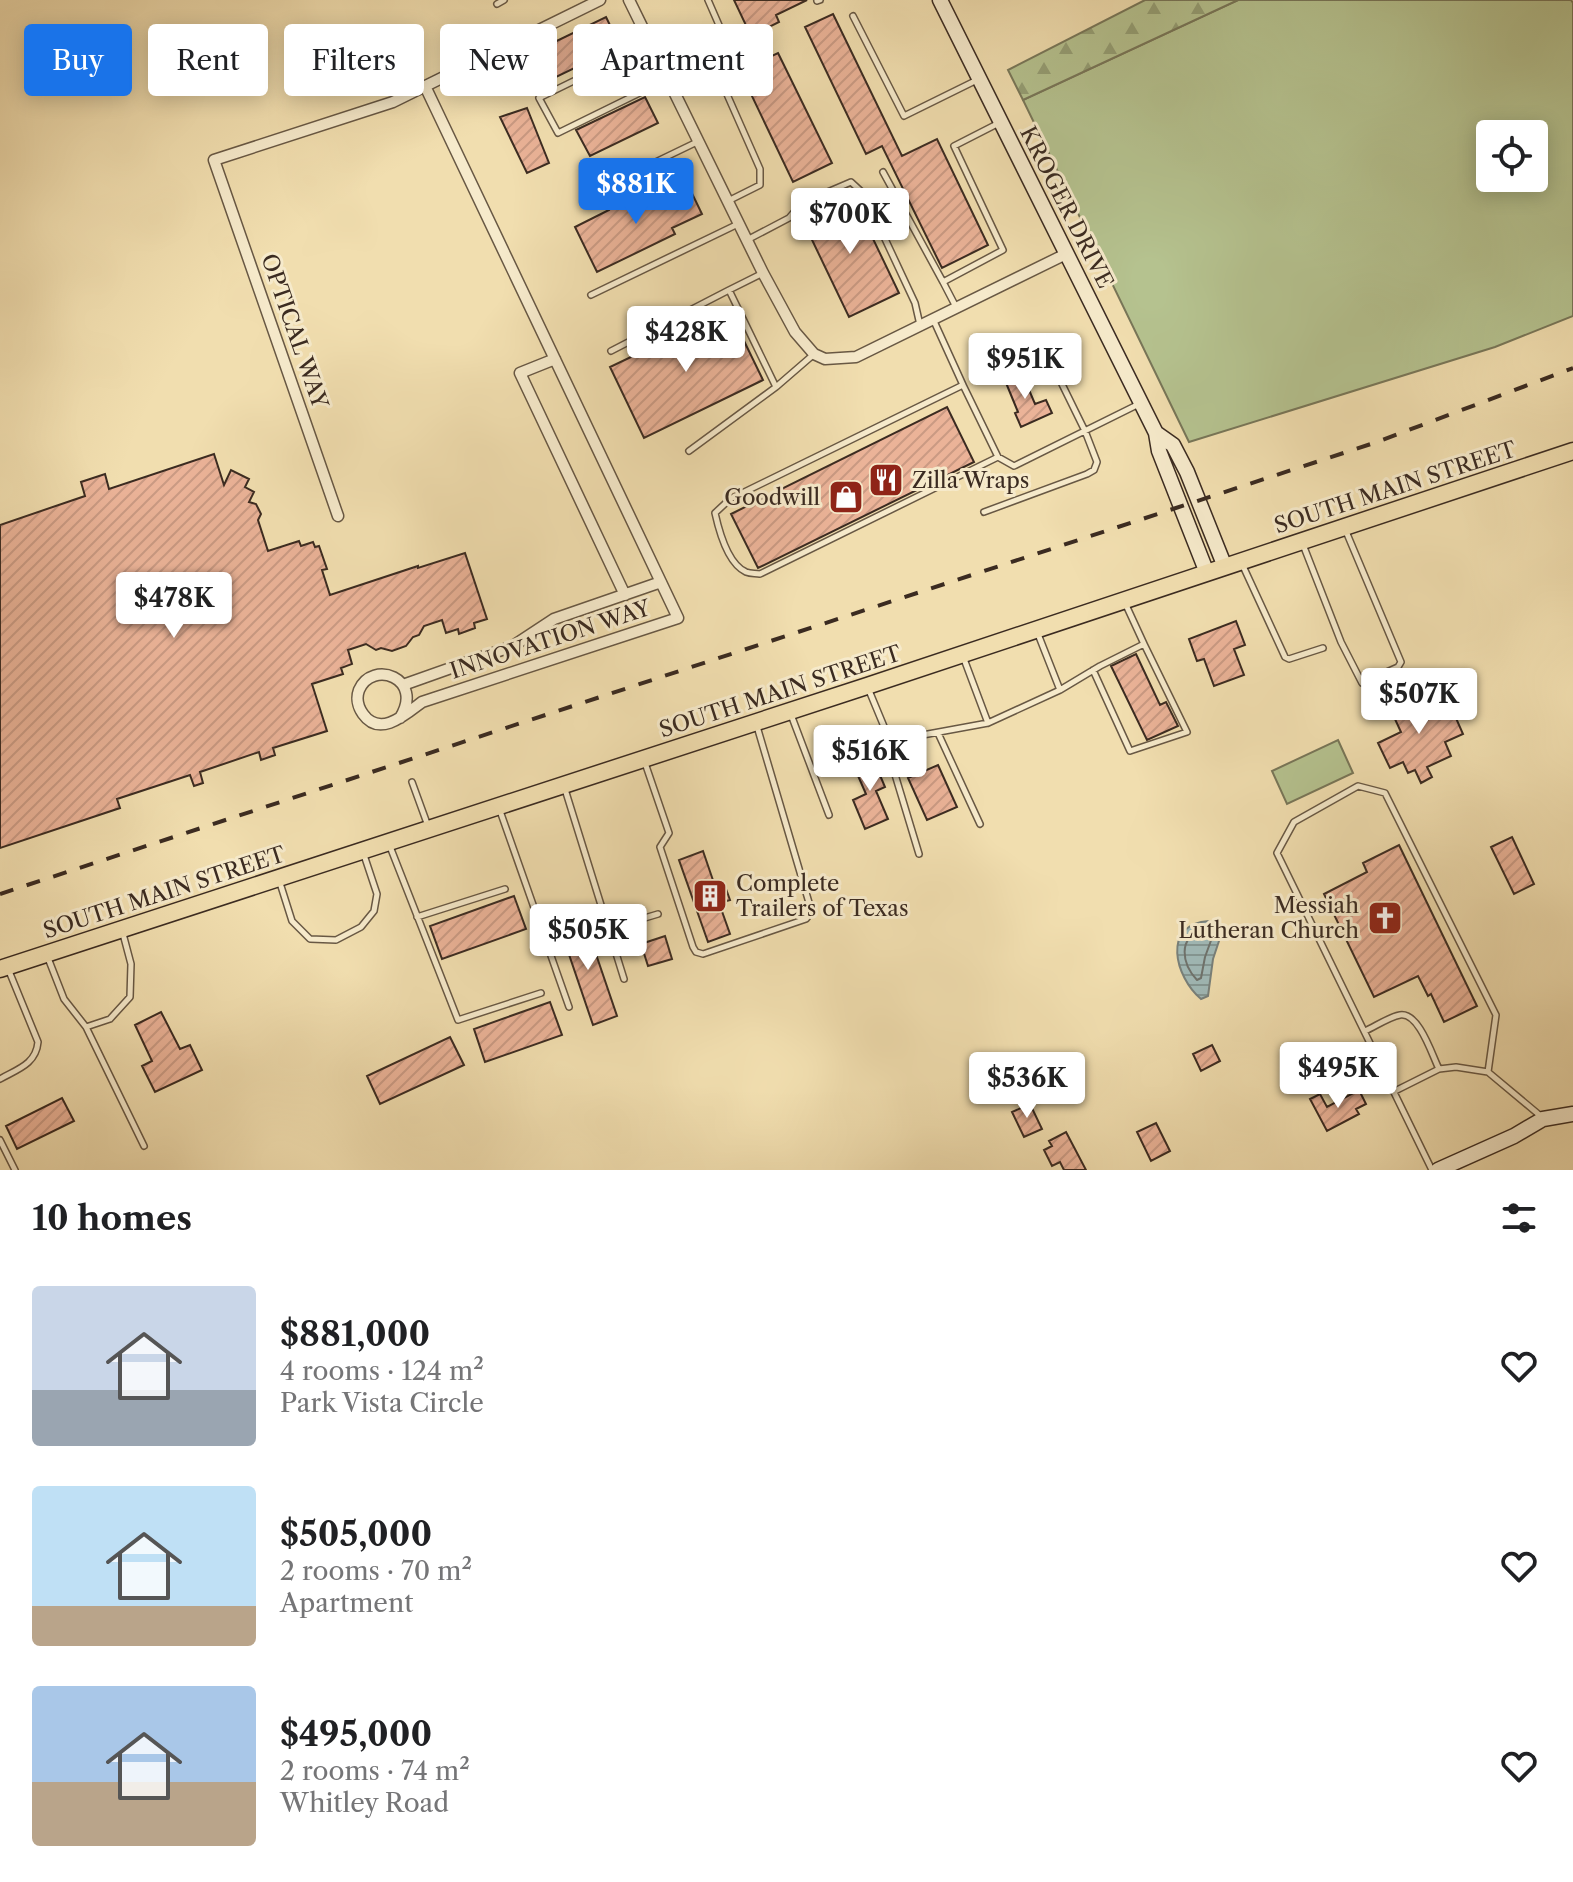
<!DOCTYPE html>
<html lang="en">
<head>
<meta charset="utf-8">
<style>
  :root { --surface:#fff; --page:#f6f6f6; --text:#202124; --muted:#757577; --accent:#1a73e8 }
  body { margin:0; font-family:"Libre Caslon Text",serif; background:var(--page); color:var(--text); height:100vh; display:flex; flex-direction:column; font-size:30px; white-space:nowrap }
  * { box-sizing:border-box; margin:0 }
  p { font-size:26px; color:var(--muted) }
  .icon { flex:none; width:44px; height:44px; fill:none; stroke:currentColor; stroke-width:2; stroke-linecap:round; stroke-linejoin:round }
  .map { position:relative; height:1170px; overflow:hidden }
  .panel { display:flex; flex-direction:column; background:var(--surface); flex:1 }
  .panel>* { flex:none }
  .banner { position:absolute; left:24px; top:24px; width:800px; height:72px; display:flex; gap:16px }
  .tools { position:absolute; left:1476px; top:120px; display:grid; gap:16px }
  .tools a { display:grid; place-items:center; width:72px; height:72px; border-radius:8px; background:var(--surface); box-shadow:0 4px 20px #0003; font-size:40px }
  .price { position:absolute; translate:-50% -68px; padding:0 18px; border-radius:8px; background:#fff; color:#222; font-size:26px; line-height:52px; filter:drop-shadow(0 2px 4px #0008) }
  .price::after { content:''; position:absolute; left:50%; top:48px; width:24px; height:18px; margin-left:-12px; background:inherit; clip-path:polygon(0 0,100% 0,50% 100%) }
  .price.selected { background:var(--accent); color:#fff }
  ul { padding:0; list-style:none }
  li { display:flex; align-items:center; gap:24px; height:200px; padding:0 32px }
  li span { display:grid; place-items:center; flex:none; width:224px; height:160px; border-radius:8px; color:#555 }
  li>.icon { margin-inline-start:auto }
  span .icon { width:96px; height:96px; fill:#fffc; stroke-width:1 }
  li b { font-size:34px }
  h2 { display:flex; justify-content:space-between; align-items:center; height:96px; padding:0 32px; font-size:34px }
  .tag { padding:0 28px; border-radius:8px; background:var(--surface); box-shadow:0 4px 20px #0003; font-size:28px; line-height:72px }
  .tag.selected { background:var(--accent); color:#fff }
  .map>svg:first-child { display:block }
</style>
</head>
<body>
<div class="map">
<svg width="1573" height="1170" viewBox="0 0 1573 1170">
  <defs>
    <pattern id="forest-firs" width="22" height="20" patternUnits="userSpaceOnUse" patternTransform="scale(2)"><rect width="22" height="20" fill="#b5c28f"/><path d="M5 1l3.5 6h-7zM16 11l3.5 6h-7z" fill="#949e74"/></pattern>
    <pattern id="water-rules" width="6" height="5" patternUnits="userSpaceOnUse" patternTransform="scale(2)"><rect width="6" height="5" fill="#a0b9b7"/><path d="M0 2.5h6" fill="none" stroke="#849794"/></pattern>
    <pattern id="building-hatch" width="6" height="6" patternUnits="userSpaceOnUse" patternTransform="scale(2)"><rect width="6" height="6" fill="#ebb398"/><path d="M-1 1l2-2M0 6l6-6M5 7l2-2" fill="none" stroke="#ca9a83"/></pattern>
  </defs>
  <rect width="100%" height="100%" fill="#f1deaf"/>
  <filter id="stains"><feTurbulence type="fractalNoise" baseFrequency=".0025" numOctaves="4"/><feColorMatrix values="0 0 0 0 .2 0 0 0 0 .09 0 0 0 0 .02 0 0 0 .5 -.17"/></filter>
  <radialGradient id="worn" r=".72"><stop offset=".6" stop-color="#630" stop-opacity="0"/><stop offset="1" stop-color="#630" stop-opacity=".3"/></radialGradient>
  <!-- grass -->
  <path fill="#b5c28f" stroke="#787658" stroke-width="2" fill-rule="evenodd" d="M1238,0H1571L1573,3V316L1495,347L1189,442L1023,100ZM1534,134V178H1490V134Z
    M1338,740L1353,773L1287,804L1272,771Z"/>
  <!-- forest -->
  <path fill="url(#forest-firs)" stroke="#787658" stroke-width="2" d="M1145,0H1238L1023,100L1008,70Z"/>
  <!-- water -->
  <path fill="url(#water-rules)" stroke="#78807b" stroke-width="2" d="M1209,921L1217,924L1222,932L1213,959L1208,996L1201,999C1175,977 1161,924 1209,921Z"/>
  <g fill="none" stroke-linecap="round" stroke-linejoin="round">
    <!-- shore -->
    <path stroke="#6e726c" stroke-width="2" d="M1203,929L1211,930L1213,935L1205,957L1201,978L1197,980C1182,964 1177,938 1203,929Z"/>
  </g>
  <!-- building -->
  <path fill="url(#building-hatch)" stroke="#3b2b21" stroke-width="2" d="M734,0H807L776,15L779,22L751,36Z
    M833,14L902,156L937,139L988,245L942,268L882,146L866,154L805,27Z
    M606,17L620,46L552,79L538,50Z
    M778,53L832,163L793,182L740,71Z
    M645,97L658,123L590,156L576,130Z
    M527,108L549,163L527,173L500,117Z
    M686,181L702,214L672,228L675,234L597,272L575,227L609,210L608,207L624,200L628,209Z
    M852,195L899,293L849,317L802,219Z
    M729,310L763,380L644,438L610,367Z
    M1021,371L1035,404L1046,400L1052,413L1021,427L1015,413L1018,412L1004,378Z
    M947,407L974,462L758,568L731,514Z
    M214,454L224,485L231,470L249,479L245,487L254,492L249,502L256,504L261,514L258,520L268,551L299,541L301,546L313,542L315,547L319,546L327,569L322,570L330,595L418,566V568L465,553L487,619L474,623L475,628L459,634L458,629L446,633L442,620L424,626L419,635L413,637L406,646L392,651L381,648L376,650L366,644L348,650L352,664L341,668L343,674L312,684L327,731L273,748L275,755L261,760L259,752L200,772L203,783L194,786L190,775L117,799L120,808L0,848V525L85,496L81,482L105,474L109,489Z
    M1236,621L1245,645L1234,649L1244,675L1214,686L1204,659L1197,661L1189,639Z
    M1136,654L1160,705L1166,702L1178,726L1147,740L1111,666Z
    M1406,688L1410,695L1416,692L1429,719L1452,709L1463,734L1445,742L1451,756L1427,767L1432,777L1421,783L1415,770L1408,773L1403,762L1390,768L1378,743L1401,732L1388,704L1395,701L1392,695Z
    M871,754L885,787L876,791L888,819L865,829L853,800L866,794L852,762Z
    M938,765L957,807L927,820L908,778Z
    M1512,837L1534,884L1514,894L1491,847Z
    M1399,845L1477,1006L1444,1022L1431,994L1428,996L1418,976L1374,997L1324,894L1367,872L1363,863Z
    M703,851L717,892L726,889L730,900L719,903L730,934L708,942L679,860Z
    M514,896L526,929L442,959L430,926Z
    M584,919L617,1016L593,1025L560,928Z
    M665,936L672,959L648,966L641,944Z
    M550,1002L562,1035L485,1062L474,1029Z
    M161,1012L180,1049L190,1045L202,1070L155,1092L142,1066L152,1061L135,1025Z
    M450,1037L464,1065L380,1104L367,1076Z
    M1212,1045L1220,1061L1201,1071L1193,1054Z
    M1359,1090L1366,1104L1356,1109L1359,1114L1327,1131L1310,1099L1320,1094L1327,1107Z
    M62,1098L74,1121L17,1149L6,1126Z
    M1030,1104L1042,1129L1024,1137L1012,1112Z
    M1156,1123L1170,1151L1151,1161L1137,1132Z
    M1066,1132L1086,1170H1064L1060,1162L1052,1166L1044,1150L1052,1146L1049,1141Z"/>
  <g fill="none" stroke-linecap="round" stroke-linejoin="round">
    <!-- lane casing -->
    <g stroke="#685844" stroke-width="8">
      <path id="lane" d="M817,1L820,0
        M497,4L504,0
        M853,16L904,116L977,80
        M649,44L539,98L558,133L668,79
        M661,62L722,32L708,0
        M716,73L742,58L746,47L737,34L722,32
        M676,93L716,73L722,83L760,169V185L728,201
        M639,170L697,142
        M883,172L943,282
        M747,240L789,218L802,203L851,182L864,194L915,303L920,325
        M729,290L763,273
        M591,295L738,224
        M956,307L943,282L1003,250L954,146L999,123
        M933,319L963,385L730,499L715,513C719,531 728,564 746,572C751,574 755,573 760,574L998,457L1014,466L1139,404
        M611,351L729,290L776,387
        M963,385L998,457
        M689,451L776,387L813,355
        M984,512L1087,474L1094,470L1097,462L1085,431L1059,378L1052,371L1034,375
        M1302,542L1341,642L1362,683L1398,667L1401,662L1345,529
        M1243,566L1285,657L1289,659L1323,648
        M1126,605L1144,644
        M868,688L890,741L988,723L964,659
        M1060,690L1100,666L1144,644L1187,732L1130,751L1093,670
        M790,712L829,815
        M988,723L1060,690L1038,634
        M938,733L980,824
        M890,741V758L919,854
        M644,760L669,833L660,847L693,947L696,952L703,954L806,919L810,914V906L756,723
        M412,782L428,826
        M564,786L624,979
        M499,808L569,1007
        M389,844L458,1020L541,993
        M280,883L292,921L310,939L336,940L361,927L374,911L377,894L363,852
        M417,917L505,889
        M608,929L658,914
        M48,958L64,999L86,1027L110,1019L130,997L131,964L122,930
        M86,1027L144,1146
        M1365,1031C1376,1026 1389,1017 1400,1015C1419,1012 1432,1055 1439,1069
        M0,1079C18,1069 36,1064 38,1042L9,971
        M1395,1091L1439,1069L1456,1067L1488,1072
        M0,1140L15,1170
        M1432,1170L1277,853L1294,822L1358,786L1385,793L1496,1015L1488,1072L1543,1118"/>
    </g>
    <!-- street casing -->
    <g stroke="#685844" stroke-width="13">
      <path id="street" d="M629,0L763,273L795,332L814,354L825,359L856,357L1066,254
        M555,359L520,373L625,595
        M338,516L214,160L393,102L600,0
        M403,685L513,646L554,619L661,582
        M400,718C425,678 372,659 359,690C356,698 358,707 363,714C380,738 406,714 422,702L678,618L425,86"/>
    </g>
    <!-- secondary casing -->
    <g stroke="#3b2b21" stroke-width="17">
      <path id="secondary" d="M940,0L1156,433L1159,451L1207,573
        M1156,433L1173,445L1187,472L1225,567
        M1438,1170L1514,1136L1543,1119L1573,1114"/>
    </g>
    <!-- primary casing -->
    <g stroke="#3b2b21" stroke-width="19">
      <path id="primary" d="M0,969L867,686L1573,451"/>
    </g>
    <!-- lane -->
    <use href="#lane" stroke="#f6eacb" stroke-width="5"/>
    <!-- street -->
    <use href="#street" stroke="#f6eacb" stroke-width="10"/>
    <!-- secondary -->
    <use href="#secondary" stroke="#f6eacb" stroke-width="14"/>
    <!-- primary -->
    <use href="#primary" stroke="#f1deaf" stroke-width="16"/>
    <!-- rail -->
    <path stroke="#3b2b21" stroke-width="4" stroke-dasharray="14 14" stroke-linecap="butt" d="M0,894L1377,442L1573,368"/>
  </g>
  <!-- icons -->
  <defs>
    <g id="restaurant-square" transform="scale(1.8)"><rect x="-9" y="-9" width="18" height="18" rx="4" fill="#8f2418" stroke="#f6eacb"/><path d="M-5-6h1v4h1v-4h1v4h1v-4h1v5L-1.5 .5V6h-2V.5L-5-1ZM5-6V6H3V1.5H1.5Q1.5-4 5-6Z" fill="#fff"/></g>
    <g id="shop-square" transform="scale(1.8)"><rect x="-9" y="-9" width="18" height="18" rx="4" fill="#8f2418" stroke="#f6eacb"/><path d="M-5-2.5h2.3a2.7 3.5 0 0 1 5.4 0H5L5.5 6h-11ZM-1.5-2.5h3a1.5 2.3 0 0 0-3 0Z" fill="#fff"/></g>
    <g id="building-square" transform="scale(1.8)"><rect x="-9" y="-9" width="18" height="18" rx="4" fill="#8f2418" stroke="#f6eacb"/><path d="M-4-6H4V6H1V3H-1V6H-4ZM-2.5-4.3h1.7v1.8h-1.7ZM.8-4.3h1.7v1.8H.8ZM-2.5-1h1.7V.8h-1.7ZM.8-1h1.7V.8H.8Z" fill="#fff"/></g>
    <g id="church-square" transform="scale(1.8)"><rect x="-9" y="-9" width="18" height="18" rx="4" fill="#8f2418" stroke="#f6eacb"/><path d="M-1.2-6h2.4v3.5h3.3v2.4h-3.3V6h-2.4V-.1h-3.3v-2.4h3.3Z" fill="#fff"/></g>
  </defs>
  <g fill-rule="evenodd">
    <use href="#restaurant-square" x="886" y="480"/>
    <use href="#shop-square" x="846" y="497"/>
    <use href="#building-square" x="710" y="896"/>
    <use href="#church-square" x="1385" y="918"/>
  </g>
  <g text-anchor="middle" stroke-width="6" stroke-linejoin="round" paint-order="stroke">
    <!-- street labels -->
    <g font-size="22" fill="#3b2b21" stroke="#f6eacb">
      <text transform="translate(1067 207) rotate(63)" y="8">KROGER DRIVE</text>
      <text transform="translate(295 331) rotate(71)" y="8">OPTICAL WAY</text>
      <text transform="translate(1395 487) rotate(-18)" y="8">SOUTH MAIN STREET</text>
      <text transform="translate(550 639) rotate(-18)" y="8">INNOVATION WAY</text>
      <text transform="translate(780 691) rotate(-18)" y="8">SOUTH MAIN STREET</text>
      <text transform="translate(164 892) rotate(-18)" y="8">SOUTH MAIN STREET</text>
    </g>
    <!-- poi labels -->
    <g font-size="22" fill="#3b2b21" stroke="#f6eacb" text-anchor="start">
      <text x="912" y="488">Zilla Wraps</text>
      <text x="820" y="505" text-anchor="end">Goodwill</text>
      <text x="736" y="891">Complete<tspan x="736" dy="25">Trailers of Texas</tspan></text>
      <text x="1359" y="913" text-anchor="end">Messiah<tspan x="1359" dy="25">Lutheran Church</tspan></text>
    </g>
  </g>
  <rect width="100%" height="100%" filter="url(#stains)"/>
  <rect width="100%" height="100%" fill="url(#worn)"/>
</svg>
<div class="tools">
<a><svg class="icon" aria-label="locate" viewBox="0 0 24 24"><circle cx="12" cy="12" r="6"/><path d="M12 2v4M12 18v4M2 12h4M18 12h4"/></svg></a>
</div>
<b class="price selected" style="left:636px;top:226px">$881K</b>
<b class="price" style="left:850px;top:256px">$700K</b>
<b class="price" style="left:686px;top:374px">$428K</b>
<b class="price" style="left:1025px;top:401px">$951K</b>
<b class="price" style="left:174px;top:640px">$478K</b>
<b class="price" style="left:1419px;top:736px">$507K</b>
<b class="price" style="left:870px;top:793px">$516K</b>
<b class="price" style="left:588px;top:972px">$505K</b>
<b class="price" style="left:1338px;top:1110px">$495K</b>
<b class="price" style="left:1027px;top:1120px">$536K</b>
<div class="banner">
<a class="tag selected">Buy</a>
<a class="tag">Rent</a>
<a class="tag">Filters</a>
<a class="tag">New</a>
<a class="tag">Apartment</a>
</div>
</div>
<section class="panel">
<h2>10 homes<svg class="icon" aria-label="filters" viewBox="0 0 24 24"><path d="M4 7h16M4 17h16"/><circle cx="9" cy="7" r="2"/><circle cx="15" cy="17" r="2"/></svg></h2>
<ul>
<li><span style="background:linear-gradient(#c9d6e8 65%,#9aa5b1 0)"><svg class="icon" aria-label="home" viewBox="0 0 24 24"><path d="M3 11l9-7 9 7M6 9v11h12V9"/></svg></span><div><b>$881,000</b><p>4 rooms · 124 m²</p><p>Park Vista Circle</p></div><svg class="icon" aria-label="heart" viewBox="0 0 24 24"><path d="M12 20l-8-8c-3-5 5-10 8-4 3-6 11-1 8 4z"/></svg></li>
<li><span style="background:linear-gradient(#bfe0f5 75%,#b9a48a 0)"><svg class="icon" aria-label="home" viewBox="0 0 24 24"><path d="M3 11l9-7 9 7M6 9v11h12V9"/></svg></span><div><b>$505,000</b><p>2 rooms · 70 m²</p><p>Apartment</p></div><svg class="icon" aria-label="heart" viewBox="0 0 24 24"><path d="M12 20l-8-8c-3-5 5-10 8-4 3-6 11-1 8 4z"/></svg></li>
<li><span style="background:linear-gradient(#a9c7e8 60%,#b9a48a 0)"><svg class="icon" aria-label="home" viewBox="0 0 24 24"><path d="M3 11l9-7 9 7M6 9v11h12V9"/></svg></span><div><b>$495,000</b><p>2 rooms · 74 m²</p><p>Whitley Road</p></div><svg class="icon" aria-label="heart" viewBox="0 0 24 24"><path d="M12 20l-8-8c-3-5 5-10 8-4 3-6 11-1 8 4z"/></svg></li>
</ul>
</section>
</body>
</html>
